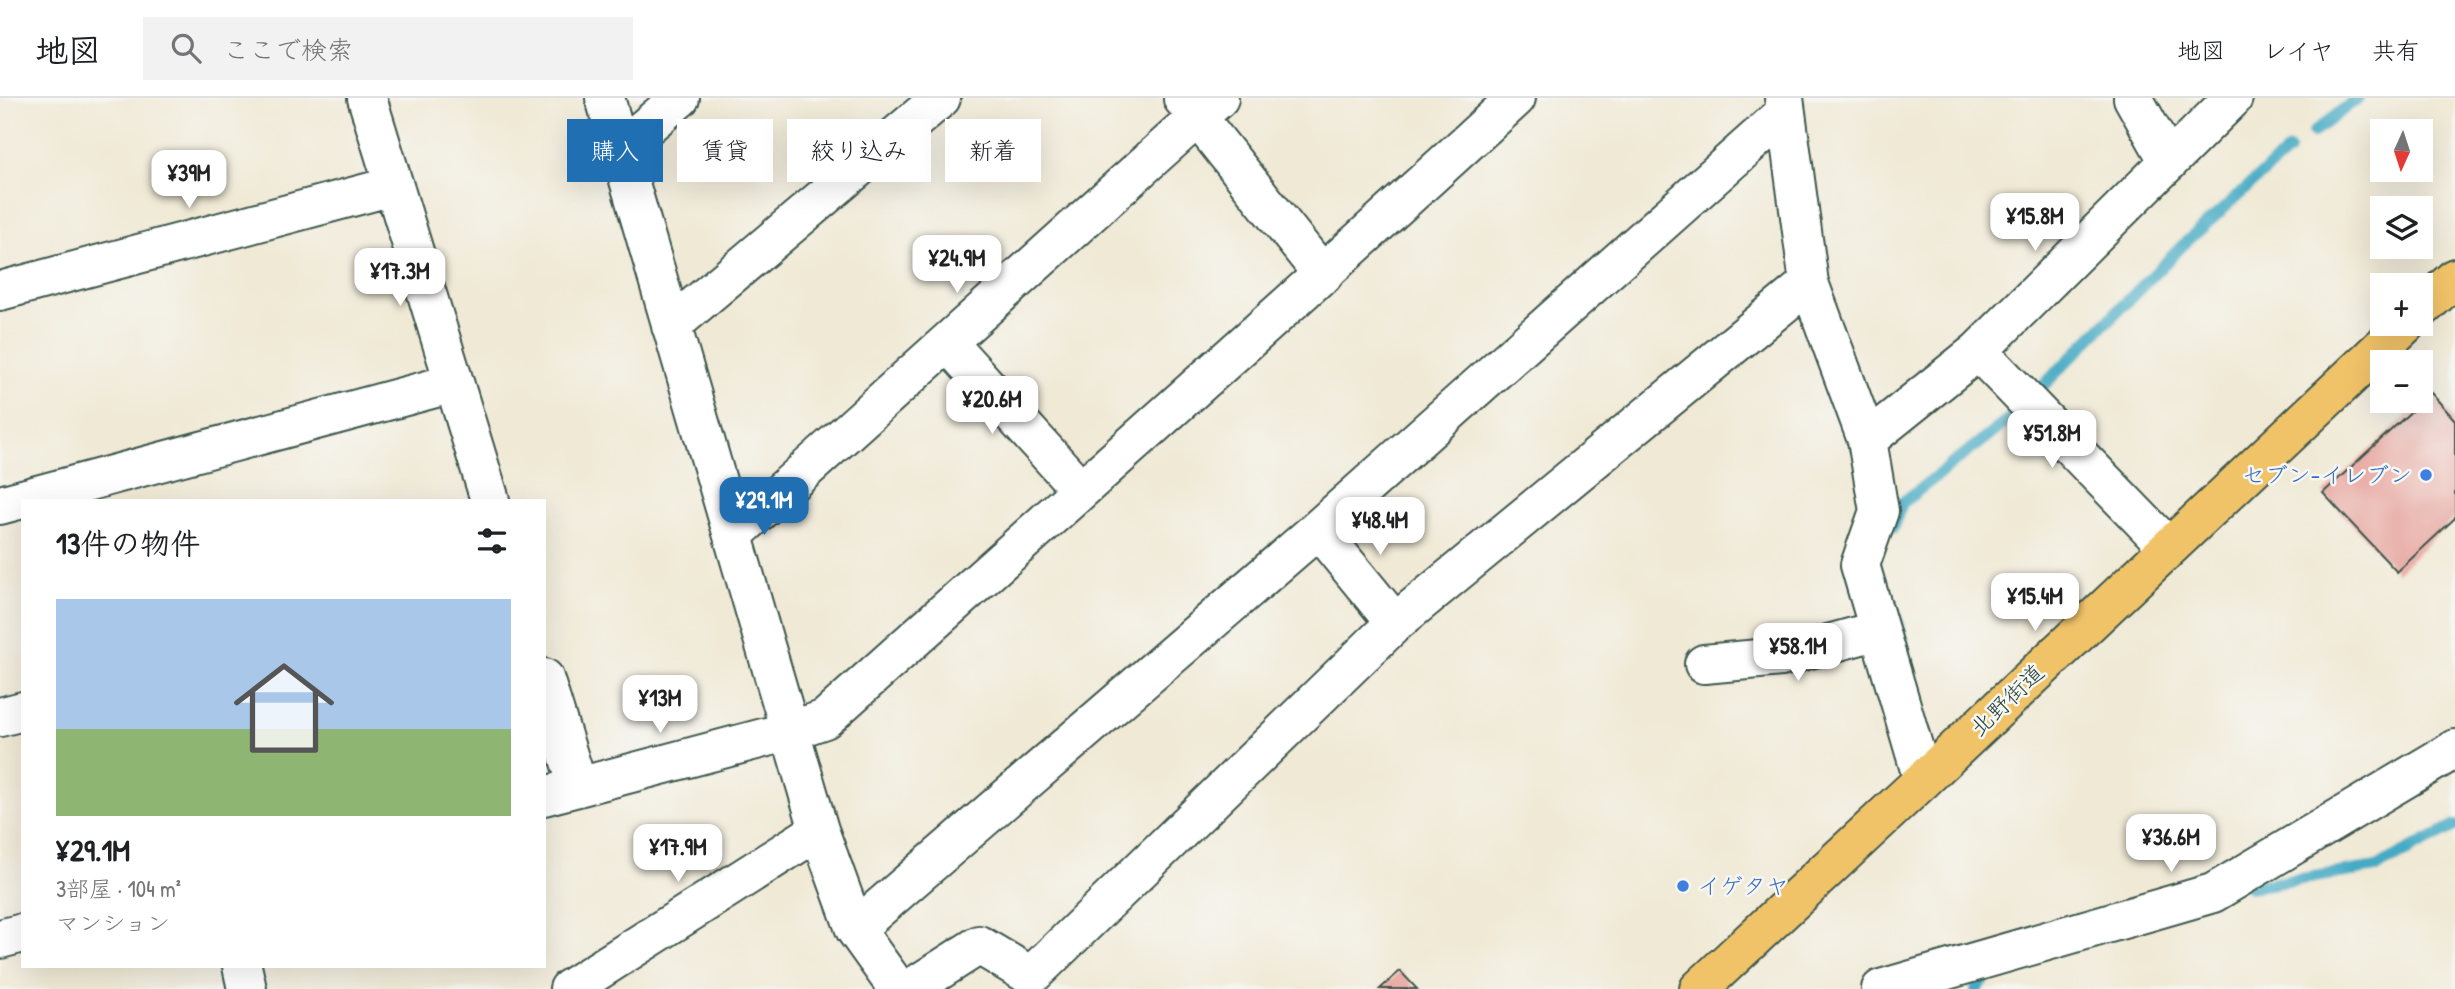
<!DOCTYPE html>
<html lang="ja">
<head>
<meta charset="utf-8">
<style>
  :root { --surface:#fff; --page:#f2f2f2; --text:#202124; --muted:#757577; --line:#e0e0e0; --accent:#1f6fb2 }
  body { margin:0; font-family:"Patrick Hand","Klee One",sans-serif; background:var(--page); color:var(--text); height:100vh; display:flex; flex-direction:column; font-size:26px; white-space:nowrap }
  * { box-sizing:border-box; margin:0 }
  p { font-size:23px; color:var(--muted) }
  .icon { flex:none; width:38px; height:38px; fill:none; stroke:currentColor; stroke-width:2; stroke-linecap:round; stroke-linejoin:round }
  .map { position:relative; flex:1; overflow:hidden }
  .details { position:absolute; left:21px; top:401px; width:525px; height:469px; display:flex; flex-direction:column; background:var(--surface); border-radius:0px; box-shadow:0 7px 28px #0002 }
  .details>* { flex:none }
  .hud { position:absolute; left:567px; top:21px; width:665px; height:63px; display:flex; gap:14px }
  .needle { width:46px; rotate:183deg }
  .controls { position:absolute; left:2370px; top:21px; display:grid; gap:14px }
  .controls a { display:grid; place-items:center; width:63px; height:63px; border-radius:0px; background:var(--surface); box-shadow:0 7px 28px #0002; font-size:35px }
  .price { position:absolute; translate:-50% -60px; padding:0 16px; border-radius:14px; background:#fff; color:#222; font-size:23px; line-height:46px; filter:drop-shadow(0 2px 4px #0008) }
  .price::after { content:''; position:absolute; left:50%; top:42px; width:21px; height:16px; margin-left:-10px; background:inherit; clip-path:polygon(0 0,100% 0,50% 100%) }
  .price.current { background:var(--accent); color:#fff }
  ul { padding:0; list-style:none }
  li { display:grid; align-content:center; gap:14px; height:371px; padding:0 35px }
  li+li { border-top:2px solid var(--line) }
  li span { display:grid; place-items:center; height:217px; border-radius:0px; color:#555 }
  li>.icon { margin-inline-start:auto }
  span .icon { width:126px; height:126px; fill:#fffc; stroke-width:1 }
  li b { font-size:30px }
  h2 { display:flex; justify-content:space-between; align-items:center; height:84px; padding:0 35px; font-size:30px }
  .chip { padding:0 24px; border-radius:0px; background:var(--surface); box-shadow:0 7px 28px #0002; font-size:24px; line-height:63px }
  .chip.current { background:var(--accent); color:#fff }
  header { display:flex; align-items:center; gap:42px; box-sizing:border-box; height:98px; padding:0 35px; background:var(--surface); border-bottom:2px solid var(--line) }
  header strong { font-size:33px }
  nav { display:flex; gap:38px; margin-inline-start:auto; font-size:24px }
  .search { width:490px; height:63px; background:var(--page); display:flex; align-items:center; gap:18px; box-sizing:border-box; padding:0 24px; border-radius:0px; color:var(--muted); font-size:26px }
  .map>svg:first-child { display:block }
</style>
</head>
<body>
<header>
<strong>地図</strong>
<div class="search"><svg class="icon" aria-label="search" viewBox="0 0 24 24"><circle cx="10" cy="10" r="6"/><path d="M15 15l6 6"/></svg>ここで検索</div>
<nav><a>地図</a><a>レイヤ</a><a>共有</a></nav>
</header>
<div class="map">
<svg width="2455" height="891" viewBox="0 0 2455 891">
  <rect width="100%" height="100%" fill="#f6f6f2"/>
  <filter id="ink" filterUnits="userSpaceOnUse"><feTurbulence type="fractalNoise" baseFrequency=".0143" numOctaves="2"/><feDisplacementMap in="SourceGraphic" scale="14" xChannelSelector="R" yChannelSelector="G"/><feConvolveMatrix kernelMatrix="1 2 1 2 8 2 1 2 1" color-interpolation-filters="sRGB"/></filter>
  <filter id="wash" filterUnits="userSpaceOnUse"><feTurbulence type="fractalNoise" baseFrequency=".00686" numOctaves="4" result="noise"/><feDisplacementMap in="SourceGraphic" scale="28" xChannelSelector="R" yChannelSelector="G"/><feGaussianBlur stdDeviation="1.57" result="paint"/><feColorMatrix in="noise" values="0 0 0 0 0 0 0 0 0 0 0 0 0 0 0 0 0 1.4 0 .05"/><feComposite in="paint" operator="in"/></filter>
  <g filter="url(#wash)">
    <rect width="100%" height="100%" fill="#f0e9d5"/>
    <g fill="none" stroke-linecap="round" stroke-linejoin="round">
      <!-- stream -->
      <path stroke="#45aac4" stroke-width="12" d="M2313,35L2358,0
        M2045,286L2184,146L2289,52
        M1892,430L1902,405L2016,316
        M1887,497L1896,518L1905,556
        M2250,789L2377,769L2455,728
        M1976,891L1993,871"/>
    </g>
    <g id="blocks">
      <!-- building -->
      <path fill="#e69e97" d="M2431,295L2455,322V420L2397,474L2323,395Z
        M1400,873L1417,891H1380Z"/>
    </g>
  </g>
  <g filter="url(#ink)">
    <use href="#blocks" fill-opacity="0" stroke="#3e574c" stroke-width="2"/>
    <g fill="none" stroke-linecap="round" stroke-linejoin="round">
      <!-- minor casing -->
      <g stroke="#3e574c" stroke-width="42">
        <path id="minor" d="M367,0L490,402
          M605,0L819,732L855,831L898,891
          M1784,0L1809,185L1867,342L1879,413L1860,467L1923,682
          M2133,0L2169,64
          M1183,1L1323,177
          M620,51L680,0
          M0,193L393,88
          M671,228L941,0
          M948,245L1080,391
          M1978,253L2168,449
          M1867,342L1978,253L2233,0
          M0,407L454,285
          M1318,431L1395,525
          M733,437L1219,0
          M1704,566L1781,559L1879,532
          M544,580L578,689
          M0,619L23,613
          M544,698L790,633L825,621C1055,414 1288,210 1516,0
          M855,831L1318,431L1786,14
          M0,841L23,835
          M242,868L247,891
          M569,891L819,732
          M910,891L979,847L1031,878L1395,525L1809,185
          M1881,891L2213,795L2455,651"/>
      </g>
      <!-- major casing -->
      <g stroke="#3e574c" stroke-width="42">
        <path id="major" d="M2420,212L2455,180
          M1699,891L1923,682L2406,226"/>
      </g>
      <!-- minor -->
      <use href="#minor" stroke="#fff" stroke-width="38"/>
      <!-- major -->
      <use href="#major" stroke="#f1c369" stroke-width="38"/>
    </g>
  </g>
  <!-- markers -->
  <g fill="#3f7fe0" stroke="#f6f6f2" stroke-width="2.5">
    <circle cx="2426" cy="377" r="7"/>
    <circle cx="1683" cy="788" r="7"/>
  </g>
  <g text-anchor="middle" stroke-width="5" stroke-linejoin="round" paint-order="stroke">
    <!-- shop labels -->
    <g font-size="23" fill="#366cbe" stroke="#f6f6f2" text-anchor="end">
      <text x="2412" y="385">セブン-イレブン</text>
      <text x="1697" y="796" text-anchor="start">イゲタヤ</text>
    </g>
    <!-- street labels -->
    <g font-size="23" fill="#1f3d34" stroke="#f6f6f2">
      <text transform="translate(2007 602) rotate(-44)" y="8">北野街道</text>
    </g>
  </g>
</svg>
<div class="controls">
<a><svg class="needle" viewBox="-14 -14 28 28"><path d="M0-13l5 13h-10z" fill="#e53935"/><path d="M0 13l5-13h-10z" fill="#757577"/></svg></a>
<a><svg class="icon" aria-label="layers" viewBox="0 0 24 24"><path d="M12 4l9 5-9 5-9-5zM3 14l9 5 9-5"/></svg></a>
<a>+</a>
<a>−</a>
</div>
<b class="price" style="left:189px;top:112px">¥39M</b>
<b class="price" style="left:2035px;top:155px">¥15.8M</b>
<b class="price" style="left:957px;top:197px">¥24.9M</b>
<b class="price" style="left:400px;top:210px">¥17.3M</b>
<b class="price" style="left:992px;top:338px">¥20.6M</b>
<b class="price" style="left:2052px;top:372px">¥51.8M</b>
<b class="price current" style="left:764px;top:439px">¥29.1M</b>
<b class="price" style="left:1380px;top:459px">¥48.4M</b>
<b class="price" style="left:2035px;top:535px">¥15.4M</b>
<b class="price" style="left:1798px;top:585px">¥58.1M</b>
<b class="price" style="left:660px;top:637px">¥13M</b>
<b class="price" style="left:2171px;top:776px">¥36.6M</b>
<b class="price" style="left:678px;top:786px">¥17.9M</b>
<div class="hud">
<a class="chip current">購入</a>
<a class="chip">賃貸</a>
<a class="chip">絞り込み</a>
<a class="chip">新着</a>
</div>
<section class="details">
<h2>13件の物件<svg class="icon" aria-label="filters" viewBox="0 0 24 24"><path d="M4 7h16M4 17h16"/><circle cx="9" cy="7" r="2"/><circle cx="15" cy="17" r="2"/></svg></h2>
<ul>
<li><span style="background:linear-gradient(#a9c7e8 60%,#8fb573 0)"><svg class="icon" aria-label="home" viewBox="0 0 24 24"><path d="M3 11l9-7 9 7M6 9v11h12V9"/></svg></span><div><b>¥29.1M</b><p>3部屋 · 104 m²</p><p>マンション</p></div></li>
</ul>
</section>
</div>
</body>
</html>
